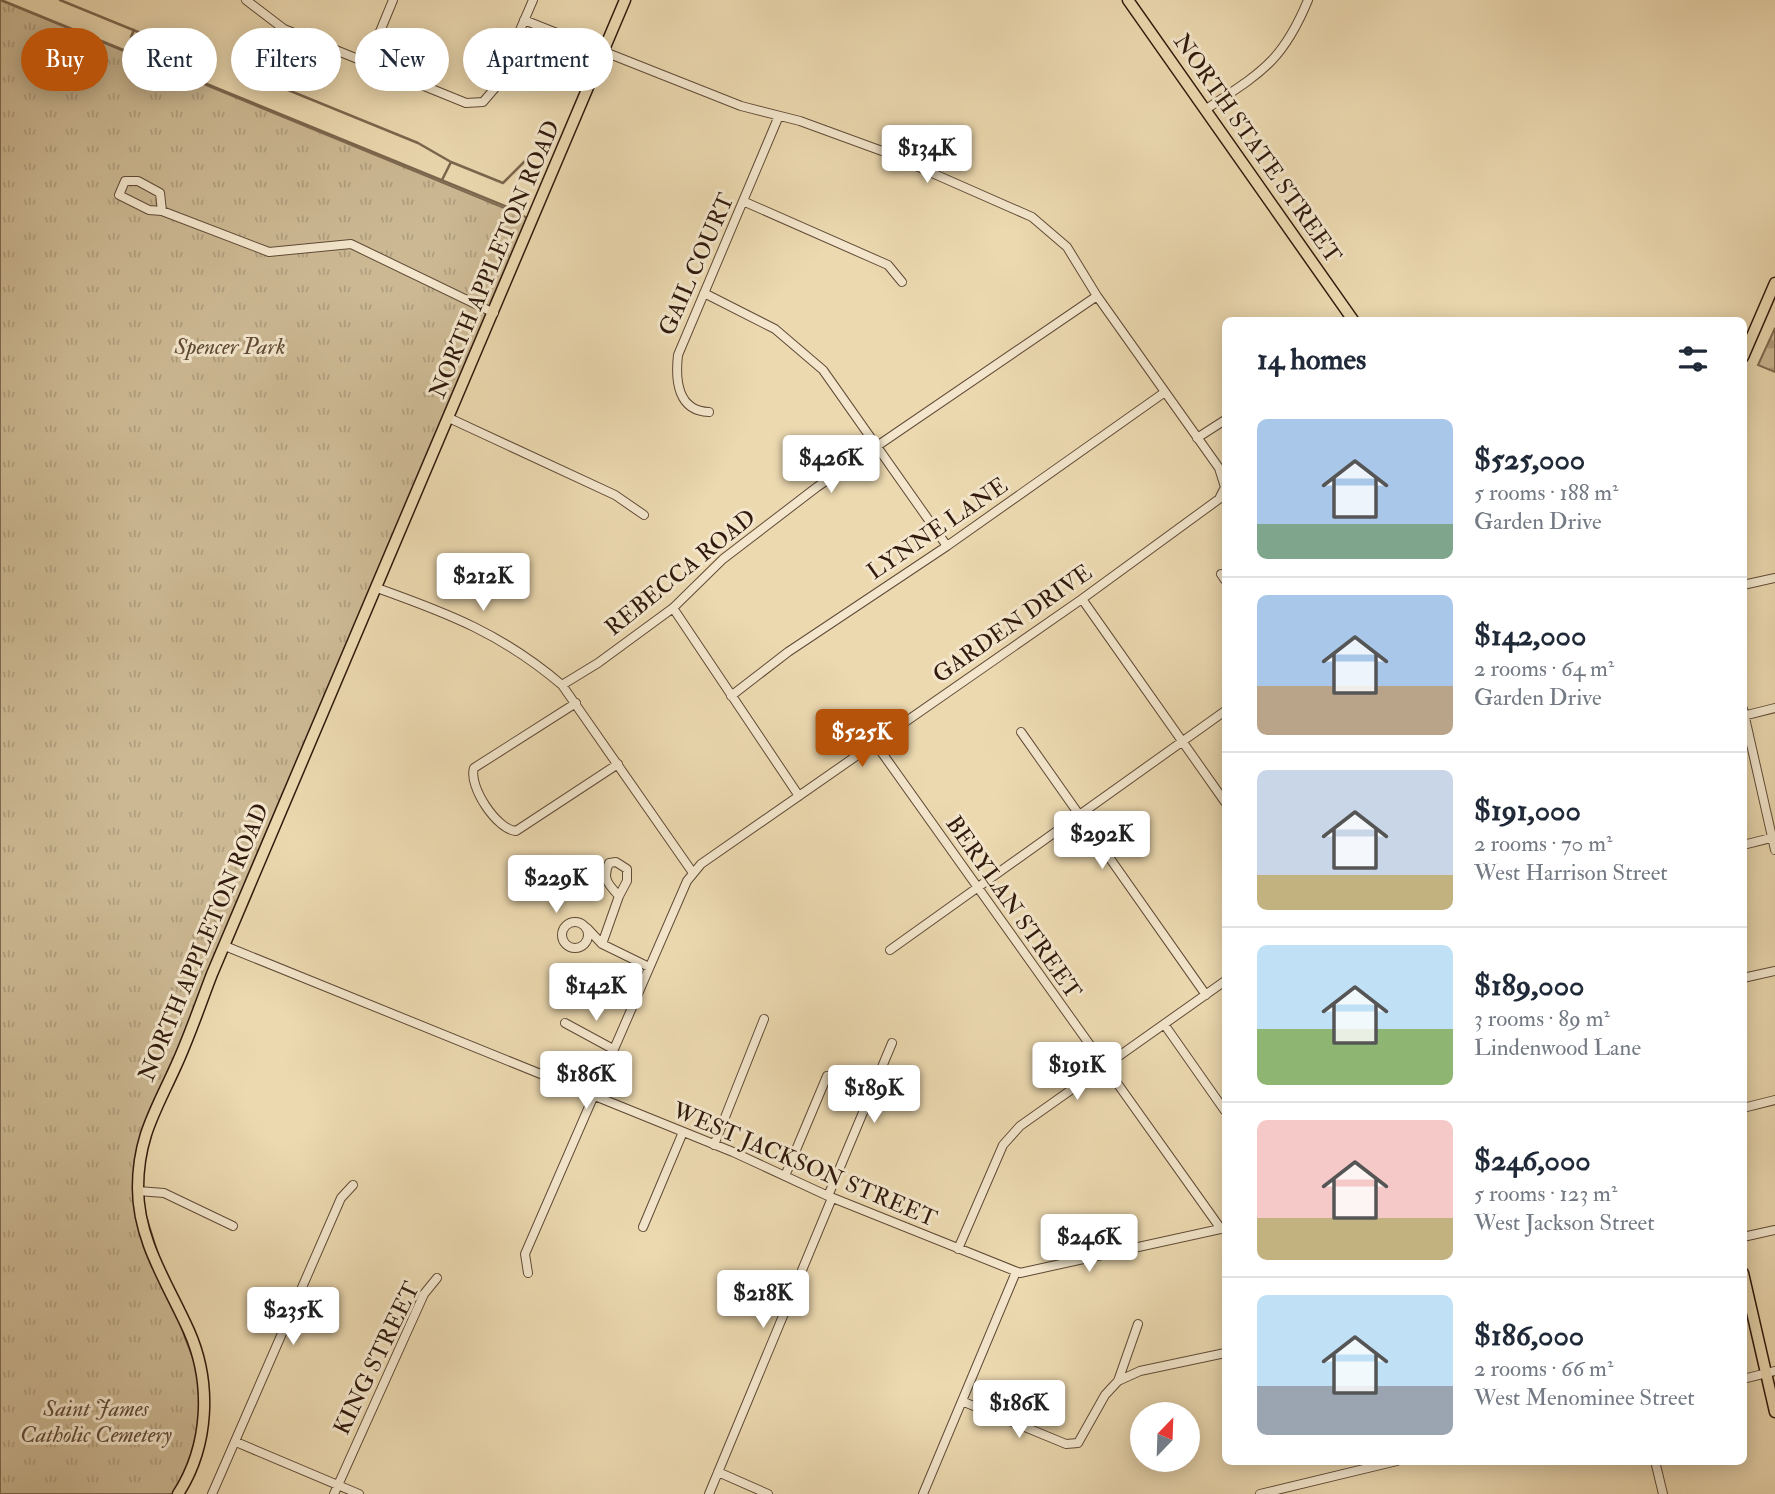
<!DOCTYPE html>
<html lang="en">
<head>
<meta charset="utf-8">
<style>
  :root { --surface:#fff; --page:#f2f2f3; --text:#1f2937; --muted:#747a83; --line:#e0e1e3; --accent:#b45309 }
  body { margin:0; font-family:"IM FELL Double Pica",serif; background:var(--page); color:var(--text); height:100vh; display:flex; flex-direction:column; font-size:26px; white-space:nowrap }
  * { box-sizing:border-box; margin:0 }
  p { font-size:23px; color:var(--muted) }
  .icon { flex:none; width:38px; height:38px; fill:none; stroke:currentColor; stroke-width:2; stroke-linecap:round; stroke-linejoin:round }
  .map { position:relative; flex:1; overflow:hidden }
  .panel { position:absolute; left:1222px; top:317px; width:525px; height:1148px; display:flex; flex-direction:column; background:var(--surface); border-radius:10px; box-shadow:0 4px 18px #0003 }
  .panel>* { flex:none }
  .guide { position:absolute; left:21px; top:28px; width:665px; height:63px; display:flex; gap:14px }
  .needle { width:46px; rotate:23deg }
  .controls { position:absolute; left:1130px; top:1402px; display:grid; gap:14px }
  .controls a { display:grid; place-items:center; width:70px; height:70px; border-radius:50%; background:var(--surface); box-shadow:0 4px 18px #0003; font-size:35px }
  .price { position:absolute; translate:-50% -60px; padding:0 16px; border-radius:7px; background:#fff; color:#222; font-size:23px; line-height:46px; filter:drop-shadow(0 2px 4px #0008) }
  .price::after { content:''; position:absolute; left:50%; top:42px; width:21px; height:16px; margin-left:-10px; background:inherit; clip-path:polygon(0 0,100% 0,50% 100%) }
  .price.current { background:var(--accent); color:#fff }
  ul { padding:0; list-style:none }
  li { display:flex; align-items:center; gap:21px; height:175px; padding:0 35px }
  li+li { border-top:2px solid var(--line) }
  li span { display:grid; place-items:center; flex:none; width:196px; height:140px; border-radius:10px; color:#555 }
  li>.icon { margin-inline-start:auto }
  span .icon { width:84px; height:84px; fill:#fffc; stroke-width:1 }
  li b { font-size:30px }
  h2 { display:flex; justify-content:space-between; align-items:center; height:84px; padding:0 35px; font-size:30px }
  .tag { padding:0 24px; border-radius:32px; background:var(--surface); box-shadow:0 4px 18px #0003; font-size:24px; line-height:63px }
  .tag.current { background:var(--accent); color:#fff }
  .map>svg:first-child { display:block }
</style>
</head>
<body>
<div class="map">
<svg width="1775" height="1494" viewBox="0 0 1775 1494">
  <defs>
    <pattern id="cemetery-stones" width="16" height="16" patternUnits="userSpaceOnUse" patternTransform="scale(1.75)"><rect width="16" height="16" fill="#ccb994"/><path d="M2 7V4a2 2 0 0 1 4 0v3zM10 15v-3a2 2 0 0 1 4 0v3z" fill="#b09e7e"/></pattern>
    <pattern id="park-tufts" width="24" height="20" patternUnits="userSpaceOnUse" patternTransform="scale(1.75)"><rect width="24" height="20" fill="#ccb994"/><path d="M3 7l-1-3M5 7V3M7 7l1-3M15 17l-1-3M17 17v-4M19 17l1-3" fill="none" stroke="#b09e7e"/></pattern>
  </defs>
  <rect width="100%" height="100%" fill="#ecd9b0"/>
  <filter id="stains"><feTurbulence type="fractalNoise" baseFrequency=".00286" numOctaves="4"/><feColorMatrix values="0 0 0 0 .2 0 0 0 0 .09 0 0 0 0 .02 0 0 0 .5 -.17"/></filter>
  <radialGradient id="worn" r=".72"><stop offset=".6" stop-color="#630" stop-opacity="0"/><stop offset="1" stop-color="#630" stop-opacity=".3"/></radialGradient>
  <!-- cemetery -->
  <path fill="url(#cemetery-stones)" stroke="#7e6a50" stroke-width="2" d="M1775,328V372L1758,365Z"/>
  <!-- park -->
  <path fill="url(#park-tufts)" stroke="#7e6a50" stroke-width="2" d="M0,0L533,220L148,1122L138,1191L185,1338L202,1379L204,1418L178,1494H0Z"/>
  <g fill="none" stroke-linecap="round" stroke-linejoin="round">
    <!-- stream -->
    <path stroke="#7b664e" stroke-width="2.5" d="M1,0L510,208
      M60,0L192,54
      M131,37L134,30
      M234,68L418,143L451,162L503,183L528,158
      M442,180L451,162"/>
    <!-- minor casing -->
    <g stroke="#604a36" stroke-width="10">
      <path id="minor" d="M246,0L284,29L466,103L483,102L495,88L533,0
        M524,20L741,106L800,121L882,151L1032,217L1067,247L1097,296L1219,468L1225,487L1219,499L1082,599L701,864L687,881L525,1254L528,1273
        M367,63L393,0
        M1205,110C1260,73 1282,63 1308,0
        M125,181H138L160,193L162,211L149,210L119,195Z
        M745,202L888,265L902,282
        M162,211L269,252L351,244L494,313
        M704,293L775,329L823,370L947,546
        M709,412C678,411 675,381 678,355L778,118
        M449,418L615,495L644,515
        M1197,438L1225,420
        M1221,574L1225,580
        M1743,585L1775,578
        M377,588C450,614 502,634 562,685L693,873
        M1082,599L1225,802
        M673,608L799,796
        M562,685L598,663L673,608L723,559L817,487L1097,296
        M731,696L788,652L947,546L1165,392
        M576,703L474,768C468,786 497,830 516,831L618,764
        M1743,709L1775,850
        M1743,716L1775,708
        M1021,732L1206,995
        M875,743L1221,1229
        M1743,845L1775,837
        M616,862L627,869V881L619,896C608,884 602,879 609,863Z
        M562 935a13 13 0 1 1 26 0a13 13 0 1 1-26 0Z
        M587,928L602,944L649,967
        M602,944L619,896
        M225,946L733,1152L828,1196L1020,1273L1225,1228
        M890,950L1225,711
        M1743,978L1775,971
        M565,1023L613,1049
        M1164,1024L1225,1111
        M1743,1108L1775,1100
        M714,1145L764,1019
        M785,1176L827,1076
        M138,1191L164,1193L233,1226
        M828,1196L892,1043
        M643,1227L683,1132
        M1743,1237L1775,1230
        M958,1249L1003,1145L1020,1126L1225,981
        M1743,1379L1775,1371
        M1118,1381L1140,1371L1225,1353
        M964,1402L1066,1444L1078,1443L1105,1395L1118,1381L1138,1324
        M236,1442L359,1494
        M1655,1461L1663,1494
        M718,1472L768,1494
        M212,1494L341,1198L353,1185
        M334,1494L424,1294L437,1278
        M709,1494L832,1198
        M923,1494L1016,1272
        M1260,1494L1397,1461"/>
    </g>
    <!-- major casing -->
    <g stroke="#311a0d" stroke-width="13">
      <path id="major" d="M1128,0L1353,320
        M1743,357L1775,283
        M1743,1273L1775,1412
        M178,1494C209,1446 212,1383 189,1331C168,1284 138,1241 138,1188C138,1138 155,1112 175,1068C189,1038 200,1005 212,974L625,0"/>
    </g>
    <!-- minor -->
    <use href="#minor" stroke="#f3e6cc" stroke-width="8"/>
    <!-- major -->
    <use href="#major" stroke="#ecd9b0" stroke-width="10"/>
  </g>
  <g text-anchor="middle" stroke-width="6" stroke-linejoin="round" paint-order="stroke">
    <!-- street labels -->
    <g font-size="23" fill="#311a0d" stroke="#f3e6cc">
      <text transform="translate(1258 148) rotate(55)" y="8">NORTH STATE STREET</text>
      <text transform="translate(494 259) rotate(-67)" y="8">NORTH APPLETON ROAD</text>
      <text transform="translate(696 264) rotate(-66)" y="8">GAIL COURT</text>
      <text transform="translate(937 528) rotate(-34)" y="8">LYNNE LANE</text>
      <text transform="translate(680 572) rotate(-39)" y="8">REBECCA ROAD</text>
      <text transform="translate(1012 623) rotate(-35)" y="8">GARDEN DRIVE</text>
      <text transform="translate(1014 907) rotate(55)" y="8">BERYLAN STREET</text>
      <text transform="translate(203 942) rotate(-67)" y="8">NORTH APPLETON ROAD</text>
      <text transform="translate(805 1164) rotate(23)" y="8">WEST JACKSON STREET</text>
      <text transform="translate(376 1358) rotate(-64)" y="8">KING STREET</text>
    </g>
    <!-- park labels -->
    <g font-size="23" font-style="italic" fill="#604a36" stroke="#f3e6cc">
      <text x="230" y="354">Spencer Park</text>
      <text x="96" y="1416">Saint James<tspan x="96" dy="26">Catholic Cemetery</tspan></text>
    </g>
  </g>
  <rect width="100%" height="100%" filter="url(#stains)"/>
  <rect width="100%" height="100%" fill="url(#worn)"/>
</svg>
<div class="controls">
<a><svg class="needle" viewBox="-14 -14 28 28"><path d="M0-13l5 13h-10z" fill="#e53935"/><path d="M0 13l5-13h-10z" fill="#747a83"/></svg></a>
</div>
<b class="price" style="left:927px;top:185px">$134K</b>
<b class="price" style="left:831px;top:495px">$426K</b>
<b class="price" style="left:483px;top:613px">$212K</b>
<b class="price current" style="left:862px;top:769px">$525K</b>
<b class="price" style="left:1102px;top:871px">$292K</b>
<b class="price" style="left:556px;top:915px">$229K</b>
<b class="price" style="left:596px;top:1023px">$142K</b>
<b class="price" style="left:1077px;top:1102px">$191K</b>
<b class="price" style="left:586px;top:1111px">$186K</b>
<b class="price" style="left:874px;top:1125px">$189K</b>
<b class="price" style="left:1089px;top:1274px">$246K</b>
<b class="price" style="left:763px;top:1330px">$218K</b>
<b class="price" style="left:293px;top:1347px">$235K</b>
<b class="price" style="left:1019px;top:1440px">$186K</b>
<div class="guide">
<a class="tag current">Buy</a>
<a class="tag">Rent</a>
<a class="tag">Filters</a>
<a class="tag">New</a>
<a class="tag">Apartment</a>
</div>
<section class="panel">
<h2>14 homes<svg class="icon" aria-label="filters" viewBox="0 0 24 24"><path d="M4 7h16M4 17h16"/><circle cx="9" cy="7" r="2"/><circle cx="15" cy="17" r="2"/></svg></h2>
<ul>
<li><span style="background:linear-gradient(#a9c7e8 75%,#7fa58c 0)"><svg class="icon" aria-label="home" viewBox="0 0 24 24"><path d="M3 11l9-7 9 7M6 9v11h12V9"/></svg></span><div><b>$525,000</b><p>5 rooms · 188 m²</p><p>Garden Drive</p></div></li>
<li><span style="background:linear-gradient(#a9c7e8 65%,#b9a48a 0)"><svg class="icon" aria-label="home" viewBox="0 0 24 24"><path d="M3 11l9-7 9 7M6 9v11h12V9"/></svg></span><div><b>$142,000</b><p>2 rooms · 64 m²</p><p>Garden Drive</p></div></li>
<li><span style="background:linear-gradient(#c9d6e8 75%,#c2b280 0)"><svg class="icon" aria-label="home" viewBox="0 0 24 24"><path d="M3 11l9-7 9 7M6 9v11h12V9"/></svg></span><div><b>$191,000</b><p>2 rooms · 70 m²</p><p>West Harrison Street</p></div></li>
<li><span style="background:linear-gradient(#bfe0f5 60%,#8fb573 0)"><svg class="icon" aria-label="home" viewBox="0 0 24 24"><path d="M3 11l9-7 9 7M6 9v11h12V9"/></svg></span><div><b>$189,000</b><p>3 rooms · 89 m²</p><p>Lindenwood Lane</p></div></li>
<li><span style="background:linear-gradient(#f6c9c9 70%,#c2b280 0)"><svg class="icon" aria-label="home" viewBox="0 0 24 24"><path d="M3 11l9-7 9 7M6 9v11h12V9"/></svg></span><div><b>$246,000</b><p>5 rooms · 123 m²</p><p>West Jackson Street</p></div></li>
<li><span style="background:linear-gradient(#bfe0f5 65%,#9aa5b1 0)"><svg class="icon" aria-label="home" viewBox="0 0 24 24"><path d="M3 11l9-7 9 7M6 9v11h12V9"/></svg></span><div><b>$186,000</b><p>2 rooms · 66 m²</p><p>West Menominee Street</p></div></li>
</ul>
</section>
</div>
</body>
</html>
